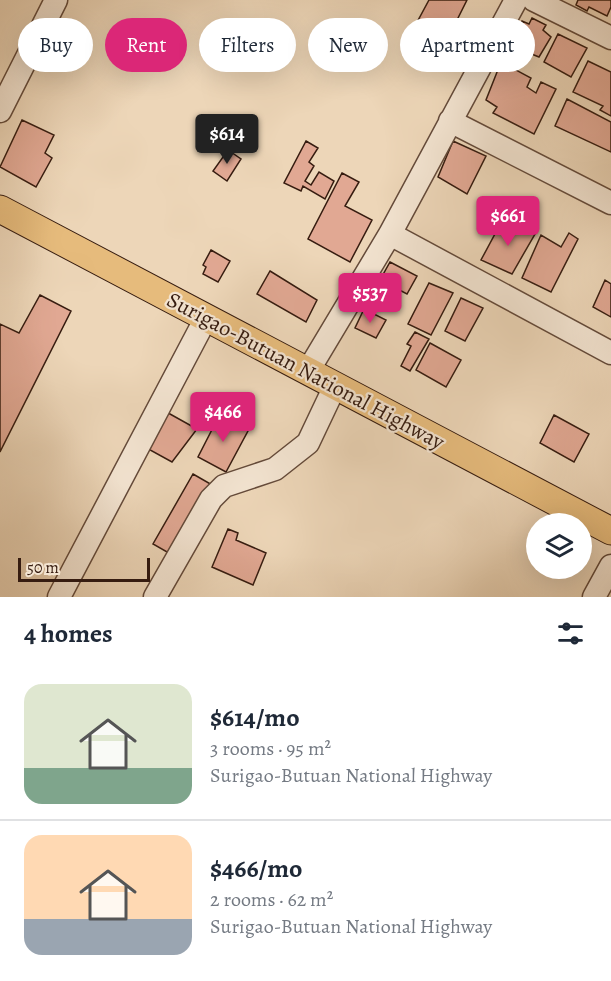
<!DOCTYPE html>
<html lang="en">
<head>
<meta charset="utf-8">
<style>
  :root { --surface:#fff; --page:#f2f2f3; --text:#1f2937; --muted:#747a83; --line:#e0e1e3; --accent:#db2777 }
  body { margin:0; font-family:Alegreya,serif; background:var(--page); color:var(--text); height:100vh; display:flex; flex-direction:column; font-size:22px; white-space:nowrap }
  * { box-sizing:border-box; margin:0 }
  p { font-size:20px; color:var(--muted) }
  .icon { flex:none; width:33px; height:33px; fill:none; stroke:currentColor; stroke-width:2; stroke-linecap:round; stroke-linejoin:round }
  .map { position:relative; height:597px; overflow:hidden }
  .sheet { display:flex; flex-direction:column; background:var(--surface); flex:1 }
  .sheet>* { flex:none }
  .top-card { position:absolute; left:18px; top:18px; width:576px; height:54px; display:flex; gap:12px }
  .tools { position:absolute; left:526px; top:513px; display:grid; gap:12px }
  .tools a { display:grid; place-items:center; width:66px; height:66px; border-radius:50%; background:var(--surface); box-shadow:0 6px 24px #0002; font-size:30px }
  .scale { position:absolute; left:18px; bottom:15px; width:132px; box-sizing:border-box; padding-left:6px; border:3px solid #361c10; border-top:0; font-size:16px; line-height:21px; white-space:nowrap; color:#361c10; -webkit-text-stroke:4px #f3e4d1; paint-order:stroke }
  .price { position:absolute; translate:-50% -51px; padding:0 14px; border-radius:6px; background:var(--accent); color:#fff; font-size:20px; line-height:39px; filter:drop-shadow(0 2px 3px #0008) }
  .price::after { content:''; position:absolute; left:50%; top:36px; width:18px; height:14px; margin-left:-9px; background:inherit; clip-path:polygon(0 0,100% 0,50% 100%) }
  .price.active { background:#222; color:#fff }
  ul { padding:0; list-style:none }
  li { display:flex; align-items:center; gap:18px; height:150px; padding:0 24px }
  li+li { border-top:2px solid var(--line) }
  li span { display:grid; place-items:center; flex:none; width:168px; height:120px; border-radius:18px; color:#555 }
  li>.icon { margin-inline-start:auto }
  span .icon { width:72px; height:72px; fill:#fffc; stroke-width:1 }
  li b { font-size:26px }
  h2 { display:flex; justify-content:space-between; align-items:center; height:72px; padding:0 24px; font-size:26px }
  .pill { padding:0 21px; border-radius:27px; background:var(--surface); box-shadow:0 6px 24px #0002; font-size:21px; line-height:54px }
  .pill.active { background:var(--accent); color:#fff }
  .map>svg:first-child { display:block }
</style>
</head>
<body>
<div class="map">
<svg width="611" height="597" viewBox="0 0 611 597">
  <rect width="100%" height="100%" fill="#edd6b8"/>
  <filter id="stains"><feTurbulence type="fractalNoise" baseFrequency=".00333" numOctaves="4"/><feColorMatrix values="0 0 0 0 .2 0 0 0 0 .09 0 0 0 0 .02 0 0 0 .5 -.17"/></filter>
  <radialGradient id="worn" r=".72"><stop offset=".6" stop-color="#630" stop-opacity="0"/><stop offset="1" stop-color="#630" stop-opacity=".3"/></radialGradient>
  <!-- building -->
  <path fill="#e1a893" stroke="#361c10" stroke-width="1.5" d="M429,0H467L446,42L415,26Z
    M578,0H611V7L607,16L589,7L587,11L576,5Z
    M532,18L546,25L543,30L551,37L539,57L529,53L523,64L509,55L522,21L529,24Z
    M558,34L587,48L571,77L544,62Z
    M588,61L611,72V116L600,110L603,106L573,92Z
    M501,62L531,78L527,87L536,93L541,82L556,89L534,134L493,113L497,107L486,100Z
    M567,99L611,122V152L555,126Z
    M22,120L54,135L45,153L52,158L36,187L0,167Z
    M306,141L318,148L309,162L314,166L305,181L311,185L319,172L334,181L325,199L303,186L301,191L284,183Z
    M453,141L486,156L467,194L438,177Z
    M228,150L241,159L227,181L213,171Z
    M342,173L359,182L345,206L372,220L350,262L308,239Z
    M503,219L535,234L512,274L481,260Z
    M569,233L578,239L551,292L522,278L541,235L561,247Z
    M211,250L230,261L218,282L203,274L206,267L203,265Z
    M390,262L417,276L407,294L380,280Z
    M270,271L317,300L306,322L257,294Z
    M605,280L611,284V317L593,307Z
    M429,283L453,293L431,335L408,324Z
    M40,295L71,311L0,452V324L19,333Z
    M461,298L483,308L465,341L445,331Z
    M364,309L386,320L376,338L355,328Z
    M415,332L429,339L410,371L401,366L411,346L407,344Z
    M430,343L461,360L446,387L416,370Z
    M161,409L197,429L172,462L141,445Z
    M220,414L249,429L226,472L198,457Z
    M554,415L589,434L574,462L540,443Z
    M193,474L214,486L174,556L153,544Z
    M228,529L238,533L236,540L266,553L253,585L212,567Z"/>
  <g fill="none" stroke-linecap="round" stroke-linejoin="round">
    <!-- minor casing -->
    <g stroke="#644a3a" stroke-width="25">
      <path id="minor" d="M534,0L611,38
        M0,111L56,0
        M450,121L611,203
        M390,234L611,353
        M308,371L390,234L516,0
        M59,597L206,318
        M155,597L211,499L224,486L275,469L308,443L335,386
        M594,597L611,566"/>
    </g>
    <!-- major casing -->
    <g stroke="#361c10" stroke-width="29">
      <path id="major" d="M0,209L611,531"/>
    </g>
    <!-- minor -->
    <use href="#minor" stroke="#f3e4d1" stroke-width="22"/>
    <!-- major -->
    <use href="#major" stroke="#e6bb7c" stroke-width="27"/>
  </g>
  <g text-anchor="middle" stroke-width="4.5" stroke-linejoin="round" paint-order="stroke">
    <!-- street labels -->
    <g font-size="22" fill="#361c10" stroke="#f3e4d1">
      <text transform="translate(306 370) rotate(28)" y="8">Surigao-Butuan National Highway</text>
    </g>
  </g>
  <rect width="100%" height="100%" filter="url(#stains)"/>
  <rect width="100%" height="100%" fill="url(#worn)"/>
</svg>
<div class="tools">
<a><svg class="icon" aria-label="layers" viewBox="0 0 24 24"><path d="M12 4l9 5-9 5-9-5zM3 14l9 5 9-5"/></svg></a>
</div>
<div class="scale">50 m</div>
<b class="price active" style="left:227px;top:165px">$614</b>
<b class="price" style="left:508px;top:247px">$661</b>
<b class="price" style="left:370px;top:324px">$537</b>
<b class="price" style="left:223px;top:443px">$466</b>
<div class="top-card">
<a class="pill">Buy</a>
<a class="pill active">Rent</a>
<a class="pill">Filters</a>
<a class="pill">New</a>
<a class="pill">Apartment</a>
</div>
</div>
<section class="sheet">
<h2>4 homes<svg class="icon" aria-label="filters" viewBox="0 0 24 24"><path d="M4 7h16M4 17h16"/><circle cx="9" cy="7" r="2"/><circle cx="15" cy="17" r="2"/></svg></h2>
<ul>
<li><span style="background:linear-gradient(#dfe7d0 70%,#7fa58c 0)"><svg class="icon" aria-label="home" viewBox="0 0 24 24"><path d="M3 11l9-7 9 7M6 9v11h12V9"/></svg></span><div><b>$614/mo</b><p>3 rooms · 95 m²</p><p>Surigao-Butuan National Highway</p></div></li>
<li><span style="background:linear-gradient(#ffd9b3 70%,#9aa5b1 0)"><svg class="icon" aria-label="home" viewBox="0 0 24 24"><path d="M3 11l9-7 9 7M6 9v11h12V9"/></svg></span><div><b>$466/mo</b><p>2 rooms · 62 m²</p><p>Surigao-Butuan National Highway</p></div></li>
</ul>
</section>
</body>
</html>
